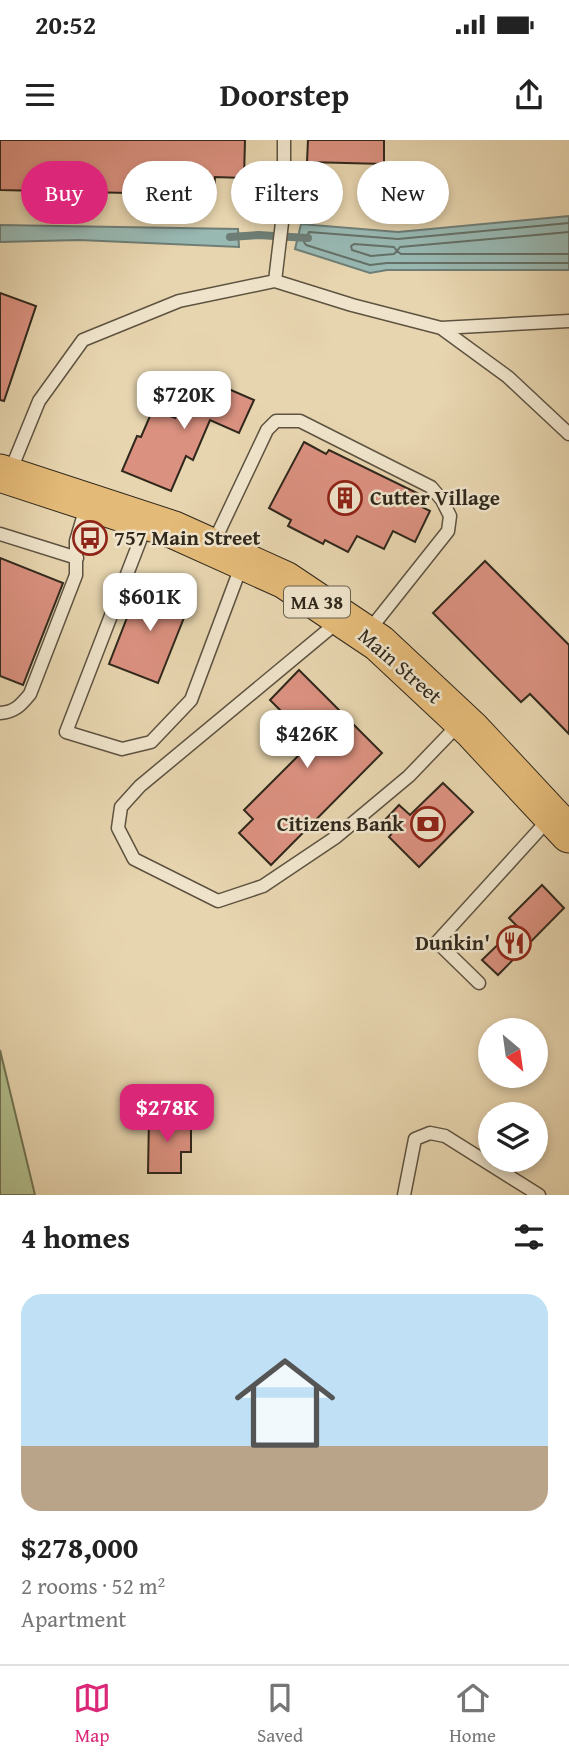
<!DOCTYPE html>
<html lang="en">
<head>
<meta charset="utf-8">
<style>
  :root { --surface:#fff; --page:#f6f6f6; --text:#222; --muted:#767676; --line:#e0e0e0; --accent:#db2777 }
  body { margin:0; font-family:"Gentium Book Plus",serif; background:var(--page); color:var(--text); height:100vh; display:flex; flex-direction:column; font-size:26px; white-space:nowrap }
  * { box-sizing:border-box; margin:0 }
  p { font-size:23px; color:var(--muted) }
  .icon { flex:none; width:38px; height:38px; fill:none; stroke:currentColor; stroke-width:2; stroke-linecap:round; stroke-linejoin:round }
  .map { position:relative; height:1055px; overflow:hidden }
  .details { display:flex; flex-direction:column; background:var(--surface); flex:1 }
  .details>* { flex:none }
  .banner { position:absolute; left:21px; top:21px; width:528px; height:63px; display:flex; gap:14px }
  .needle { width:46px; rotate:151deg }
  .fabs { position:absolute; left:478px; top:878px; display:grid; gap:14px }
  .fabs a { display:grid; place-items:center; width:70px; height:70px; border-radius:50%; background:var(--surface); box-shadow:0 4px 10px #0003; font-size:35px }
  .price { position:absolute; translate:-50% -60px; padding:0 16px; border-radius:14px; background:#fff; color:#222; font-size:23px; line-height:46px; filter:drop-shadow(0 2px 4px #0008) }
  .price::after { content:''; position:absolute; left:50%; top:42px; width:21px; height:16px; margin-left:-10px; background:inherit; clip-path:polygon(0 0,100% 0,50% 100%) }
  .price.active { background:var(--accent); color:#fff }
  ul { padding:0; list-style:none }
  li { display:grid; align-content:center; gap:14px; height:371px; padding:0 21px }
  li span { display:grid; place-items:center; height:217px; border-radius:21px; color:#555 }
  li>.icon { margin-inline-start:auto }
  span .icon { width:126px; height:126px; fill:#fffc; stroke-width:1 }
  li b { font-size:30px }
  h2 { display:flex; justify-content:space-between; align-items:center; height:84px; padding:0 21px; font-size:30px }
  .tag { padding:0 24px; border-radius:32px; background:var(--surface); box-shadow:0 4px 10px #0003; font-size:24px; line-height:63px }
  .tag.active { background:var(--accent); color:#fff }
  .status { display:flex; justify-content:space-between; align-items:center; height:49px; padding:0 35px; background:var(--surface); direction:ltr }
  .status svg { height:19px; fill:currentColor }
  header { display:flex; justify-content:space-between; align-items:center; height:91px; padding:0 21px; background:var(--surface); font-size:32px; font-weight:600 }
  .menu { display:flex; justify-content:space-around; align-items:center; height:98px; border-top:2px solid var(--line); background:var(--surface); font-size:19px; color:var(--muted) }
  .menu a { display:grid; justify-items:center; gap:4px }
  .menu .active { color:var(--accent) }
  .map>svg:first-child { display:block }
</style>
</head>
<body>
<div class="status"><b>20:52</b><svg viewBox="0 0 49 12"><path d="M0 12V9h3v3zM5 12V6h3v6zM10 12V3h3v9zM15 12V0h3v12zM26 1h20v11H26zM47 4h2v5h-2z"/></svg></div>
<header><svg class="icon" aria-label="menu" viewBox="0 0 24 24"><path d="M4 6h16M4 12h16M4 18h16"/></svg>Doorstep<svg class="icon" aria-label="share" viewBox="0 0 24 24"><path d="M12 15V3M7 8l5-5 5 5M5 13v7h14v-7"/></svg></header>
<div class="map">
<svg width="569" height="1055" viewBox="0 0 569 1055">
  <rect width="100%" height="100%" fill="#e7d5af"/>
  <filter id="stains"><feTurbulence type="fractalNoise" baseFrequency=".00286" numOctaves="4"/><feColorMatrix values="0 0 0 0 .2 0 0 0 0 .09 0 0 0 0 .02 0 0 0 .5 -.17"/></filter>
  <radialGradient id="worn" r=".72"><stop offset=".6" stop-color="#630" stop-opacity="0"/><stop offset="1" stop-color="#630" stop-opacity=".3"/></radialGradient>
  <!-- green -->
  <path fill="#b2be8d" stroke="#717354" stroke-width="2" d="M0,910L35,1055H0Z"/>
  <!-- water -->
  <path fill="#98b8b2" stroke="#6e7e76" stroke-width="2" d="M569,76V130H387L370,133L295,109L301,84L398,92Z
    M0,85L238,89L239,107L79,100L0,102Z"/>
  <g fill="none" stroke-linecap="round" stroke-linejoin="round">
    <!-- shore -->
    <path stroke="#647067" stroke-width="2" d="M569,83L398,99L309,92L304,102L306,105L370,125L387,123H569
      M569,92L400,107L397,111L401,114H569
      M354,104L394,107L397,111L394,114L371,116L352,110L351,106Z"/>
    <!-- stream -->
    <path stroke="#6e7e76" stroke-width="8" d="M230,97L258,95L308,98"/>
  </g>
  <!-- building -->
  <path fill="#db9180" stroke="#30281c" stroke-width="2" d="M0,0H245L244,38L215,37L214,55L0,50Z
    M308,0H384V24L307,22Z
    M0,153L36,166L4,261L0,260Z
    M194,234L254,260L239,293L210,280L193,320L186,316L171,351L122,331L137,296L141,297L153,269L175,278Z
    M304,302L326,314L329,310L417,353L412,362L430,371L415,402L393,391L384,409L357,396L348,412L325,400L323,404L288,386L291,380L269,368Z
    M0,418L63,443L23,545L0,536Z
    M485,421L569,505V594L530,554L521,562L433,473Z
    M147,443L191,460L158,543L109,524L130,470L136,472Z
    M299,530L382,613L271,725L239,693L253,679L244,670L312,602L270,560Z
    M443,643L473,672L419,727L389,697L393,692L383,682L399,665L410,675Z
    M542,745L564,768L498,835L482,820L517,786L509,778Z
    M149,976H181V988L191,989V1012H181V1033H148Z"/>
  <g fill="none" stroke-linecap="round" stroke-linejoin="round">
    <!-- service casing -->
    <g stroke="#5e5341" stroke-width="15">
      <path id="service" d="M275,141L284,66V0
        M441,188L508,237L569,294
        M10,332L39,261L83,200L179,161L275,141L352,165L441,188L569,181
        M146,385L66,592L122,609L151,602L191,560L242,424
        M0,394L77,418
        M213,404L267,290L276,281H300L431,347L442,360L450,376L448,391L367,493
        M340,480L140,646L121,667L118,688L134,719L218,761L263,746L336,697L409,636L459,584
        M0,573C15,572 21,565 30,554L76,435V401L87,364
        M479,843L437,802L549,679
        M404,1055L415,999L430,993L445,996L539,1055"/>
    </g>
    <!-- primary casing -->
    <g stroke="#30281c" stroke-width="39">
      <path id="primary" d="M0,333L174,390L285,440L379,503L472,590L569,694"/>
    </g>
    <!-- service -->
    <use href="#service" stroke="#efe4cb" stroke-width="12"/>
    <!-- primary -->
    <use href="#primary" stroke="#e4ba78" stroke-width="37"/>
  </g>
  <!-- icons -->
  <defs>
    <g id="building-ring" transform="scale(1.75)"><circle r="9.5" fill="#efe4cb" stroke="#8f2418" stroke-width="1.5"/><path d="M-4-6H4V6H1V3H-1V6H-4ZM-2.5-4.3h1.7v1.8h-1.7ZM.8-4.3h1.7v1.8H.8ZM-2.5-1h1.7V.8h-1.7ZM.8-1h1.7V.8H.8Z" fill="#8f2418"/></g>
    <g id="bus-ring" transform="scale(1.75)"><circle r="9.5" fill="#efe4cb" stroke="#8f2418" stroke-width="1.5"/><path d="M-5-6H5V4H4V6H2V4H-2V6H-4V4H-5ZM-3.5-4V0h7V-4ZM-3.5 1.2v1.5H-2V1.2ZM2 1.2v1.5H3.5V1.2Z" fill="#8f2418"/></g>
    <g id="bank-ring" transform="scale(1.75)"><circle r="9.5" fill="#efe4cb" stroke="#8f2418" stroke-width="1.5"/><path d="M-6-4H6V4H-6ZM0-2.3a2.3 2.3 0 1 0 0 4.6a2.3 2.3 0 1 0 0-4.6Z" fill="#8f2418"/></g>
    <g id="restaurant-ring" transform="scale(1.75)"><circle r="9.5" fill="#efe4cb" stroke="#8f2418" stroke-width="1.5"/><path d="M-5-6h1v4h1v-4h1v4h1v-4h1v5L-1.5 .5V6h-2V.5L-5-1ZM5-6V6H3V1.5H1.5Q1.5-4 5-6Z" fill="#8f2418"/></g>
  </defs>
  <g fill-rule="evenodd">
    <use href="#building-ring" x="345" y="358"/>
    <use href="#bus-ring" x="90" y="398"/>
    <use href="#bank-ring" x="428" y="684"/>
    <use href="#restaurant-ring" x="514" y="803"/>
  </g>
  <g text-anchor="middle" stroke-width="5" stroke-linejoin="round" paint-order="stroke">
    <!-- shield labels -->
    <rect fill="#efe4cb" stroke="#696050" stroke-width="2" x="284" y="446.5" width="66" height="31" rx="5"/>
    <g font-size="19" font-weight="bold" fill="#30281c">
      <text x="317" y="469">MA 38</text>
    </g>
    <!-- poi labels -->
    <g font-size="21" font-weight="bold" fill="#30281c" stroke="#efe4cb" text-anchor="start">
      <text x="370" y="365">Cutter Village</text>
      <text x="114" y="405">757 Main Street</text>
      <text x="404" y="691" text-anchor="end">Citizens Bank</text>
      <text x="490" y="810" text-anchor="end">Dunkin'</text>
    </g>
    <!-- street labels -->
    <g font-size="21" fill="#30281c" stroke="#efe4cb">
      <text transform="translate(400 526) rotate(41)" y="7">Main Street</text>
    </g>
  </g>
  <rect width="100%" height="100%" filter="url(#stains)"/>
  <rect width="100%" height="100%" fill="url(#worn)"/>
</svg>
<div class="fabs">
<a><svg class="needle" viewBox="-14 -14 28 28"><path d="M0-13l5 13h-10z" fill="#e53935"/><path d="M0 13l5-13h-10z" fill="#767676"/></svg></a>
<a><svg class="icon" aria-label="layers" viewBox="0 0 24 24"><path d="M12 4l9 5-9 5-9-5zM3 14l9 5 9-5"/></svg></a>
</div>
<b class="price" style="left:184px;top:291px">$720K</b>
<b class="price" style="left:150px;top:493px">$601K</b>
<b class="price" style="left:307px;top:630px">$426K</b>
<b class="price active" style="left:167px;top:1004px">$278K</b>
<div class="banner">
<a class="tag active">Buy</a>
<a class="tag">Rent</a>
<a class="tag">Filters</a>
<a class="tag">New</a>
</div>
</div>
<section class="details">
<h2>4 homes<svg class="icon" aria-label="filters" viewBox="0 0 24 24"><path d="M4 7h16M4 17h16"/><circle cx="9" cy="7" r="2"/><circle cx="15" cy="17" r="2"/></svg></h2>
<ul>
<li><span style="background:linear-gradient(#bfe0f5 70%,#b9a48a 0)"><svg class="icon" aria-label="home" viewBox="0 0 24 24"><path d="M3 11l9-7 9 7M6 9v11h12V9"/></svg></span><div><b>$278,000</b><p>2 rooms · 52 m²</p><p>Apartment</p></div></li>
</ul>
</section>
<nav class="menu">
<a class="active"><svg class="icon" aria-label="map" viewBox="0 0 24 24"><path d="M3 6l6-2 6 2 6-2v14l-6 2-6-2-6 2zM9 4v14M15 6v14"/></svg>Map</a>
<a><svg class="icon" aria-label="saved" viewBox="0 0 24 24"><path d="M7 4h10v16l-5-4-5 4z"/></svg>Saved</a>
<a><svg class="icon" aria-label="home" viewBox="0 0 24 24"><path d="M3 11l9-7 9 7M6 9v11h12V9"/></svg>Home</a>
</nav>
</body>
</html>
